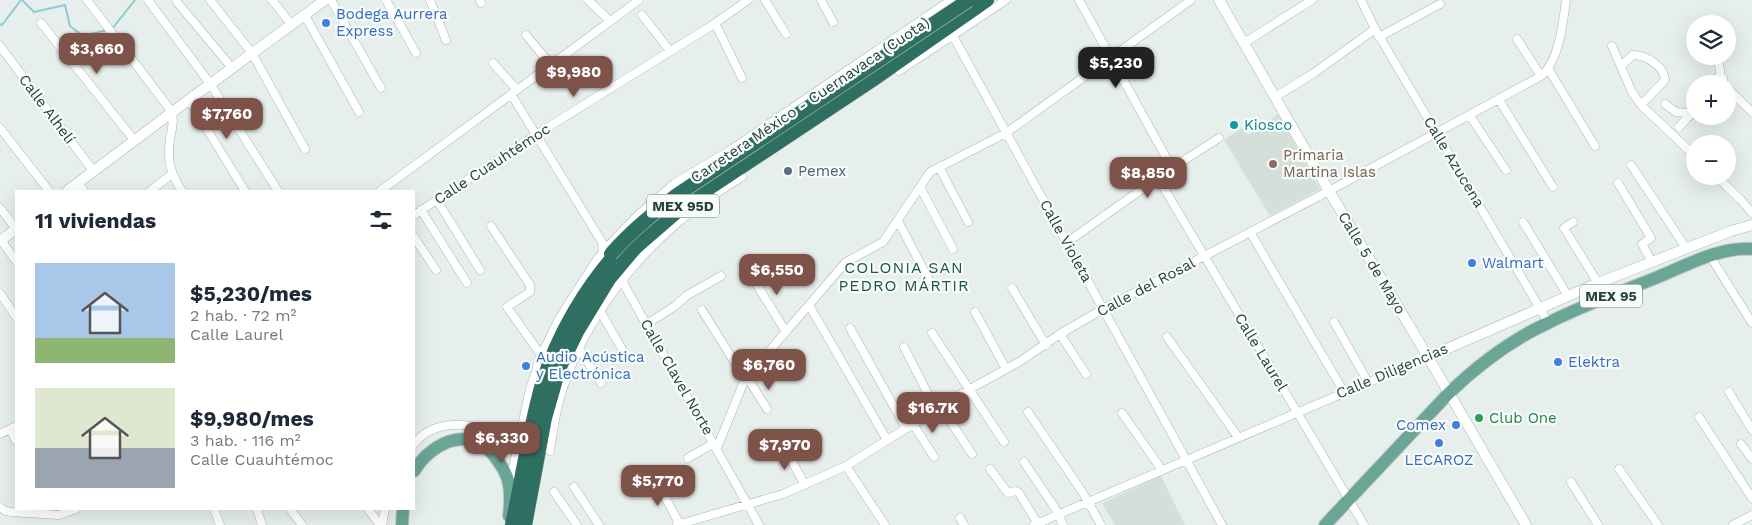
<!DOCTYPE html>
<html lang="es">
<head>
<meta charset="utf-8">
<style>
  :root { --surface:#fff; --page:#f6f6f7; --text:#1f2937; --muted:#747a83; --accent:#7f5249 }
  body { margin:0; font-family:"Work Sans",sans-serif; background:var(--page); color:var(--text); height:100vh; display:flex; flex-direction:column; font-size:19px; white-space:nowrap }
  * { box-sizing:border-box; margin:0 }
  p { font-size:16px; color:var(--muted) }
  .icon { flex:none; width:28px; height:28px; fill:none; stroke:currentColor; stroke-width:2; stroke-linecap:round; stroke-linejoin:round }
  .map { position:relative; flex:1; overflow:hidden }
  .drawer { position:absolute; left:15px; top:190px; width:400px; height:320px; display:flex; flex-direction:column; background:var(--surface); border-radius:0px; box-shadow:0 5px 20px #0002 }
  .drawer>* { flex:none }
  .buttons { position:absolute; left:1686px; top:15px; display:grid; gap:10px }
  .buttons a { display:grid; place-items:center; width:50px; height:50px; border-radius:50%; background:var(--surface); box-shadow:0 5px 20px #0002; font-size:25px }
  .price { position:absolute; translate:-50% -42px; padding:0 11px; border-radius:10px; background:var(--accent); color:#fff; font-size:16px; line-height:32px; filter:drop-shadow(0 1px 2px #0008) }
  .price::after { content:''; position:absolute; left:50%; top:30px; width:15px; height:11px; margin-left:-8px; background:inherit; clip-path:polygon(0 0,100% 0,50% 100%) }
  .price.selected { background:#222; color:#fff }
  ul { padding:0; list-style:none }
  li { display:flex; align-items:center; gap:15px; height:125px; padding:0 20px }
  li span { display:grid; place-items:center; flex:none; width:140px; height:100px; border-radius:0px; color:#555 }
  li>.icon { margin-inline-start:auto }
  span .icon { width:60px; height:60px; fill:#fffc; stroke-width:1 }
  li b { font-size:21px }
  h2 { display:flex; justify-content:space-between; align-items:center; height:60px; padding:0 20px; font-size:21px }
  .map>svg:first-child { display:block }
</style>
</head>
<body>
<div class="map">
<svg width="1752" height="525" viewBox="0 0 1752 525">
  <rect width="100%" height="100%" fill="#e6efeb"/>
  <!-- built -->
  <path fill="#d4dfda" d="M1278,114L1320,189L1270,216L1224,140L1243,127L1248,135Z
    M1161,476L1185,525H1115L1102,503Z"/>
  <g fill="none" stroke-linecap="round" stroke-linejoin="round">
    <!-- stream -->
    <path stroke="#8ec9d4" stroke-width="2" d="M22,0L34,12L65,5L70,26L83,36L107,30
      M0,24L2,25L21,0
      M112,29L135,0"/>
    <!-- minor casing -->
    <g stroke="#a8b8b2" stroke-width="9">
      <path id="minor" d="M87,0L172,112C174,122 172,129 170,139C167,162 170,172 182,191
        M148,0L211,85L278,191
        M210,0L252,53L305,149
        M272,0L291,24
        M331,0L381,88
        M386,0L416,53
        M430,0L446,40
        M480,0L481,3
        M588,0L610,21
        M765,0L786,34
        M821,0L833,22
        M1079,0L1172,168
        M1361,0L1375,29L1548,322
        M177,2L232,68
        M304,14L359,112
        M642,15L670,51
        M41,23L134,140
        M715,23L742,78
        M526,35L551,65
        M953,36L1222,525
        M1379,37L1440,4
        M1517,39L1541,76
        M1244,43L1312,0
        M0,46L94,172
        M1612,46L1632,92L1641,105L1695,156
        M1713,56L1719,65L1721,77
        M493,63L517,90
        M1621,66L1633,55C1646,55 1664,66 1665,80L1641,105
        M1549,70L1595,146
        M899,71L1006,0
        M1714,84L1715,79L1719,77L1723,78L1724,84
        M1728,89L1752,112
        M511,94L602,242L603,252
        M1275,97L1314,73L1375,29
        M189,100L245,191
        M1499,100L1553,187
        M1665,104L1676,112L1693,114
        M1470,116L1506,170
        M1688,117L1690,110L1695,105
        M1679,127L1688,117L1694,113
        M0,128L49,191
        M1631,165L1686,248
        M939,167L968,222
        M1716,176L1741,200L1752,213
        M1158,178L1364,525
        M78,183L84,191
        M1618,183L1651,238L1642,244L1652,262
        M920,187L953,249
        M150,191L172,174
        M380,191L639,0
        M437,200L480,270
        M0,208L16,229
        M421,210L467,283
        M414,215L537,134L711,26L748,0
        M898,221L929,280
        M1523,222L1568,296
        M1573,222L1564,228L1598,283
        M491,226L530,285V292L507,307L541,355
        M1250,232L1344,392
        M414,237L436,270
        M1,240L16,261
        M1066,243L1172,168L1219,138
        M1710,256L1752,323
        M752,277L786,332
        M622,281L759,525
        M1012,288L1046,345
        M0,293L16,317
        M809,305L887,440
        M702,310L745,379
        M600,311L622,349
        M975,312L1006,369
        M1334,322L1368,382
        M647,324L675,306L686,296L721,276
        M850,328L906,428
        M932,333L1004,442
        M1060,334L1086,374
        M1167,337L1238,437
        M904,347L936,410
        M579,349L601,383
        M747,377L767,409
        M1729,392L1752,430
        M941,407L972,454
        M1028,412L1083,493L1101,525
        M1122,413L1162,470
        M1699,417L1752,498
        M913,424L934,457
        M10,429L16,441
        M0,434L16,426
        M414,444C431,422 462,421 486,431C497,435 507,443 517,448
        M1741,444L1752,459
        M784,447L805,485
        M717,448L745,379L846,262L883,242L930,172L1006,133L1191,0
        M550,451C553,430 556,408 563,388C592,299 662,224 742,177
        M688,458L714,443
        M1024,462L1055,508L1063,525
        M846,466L885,525
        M990,469L1008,493L1016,491L1019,493L1038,524
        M1619,469L1658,525
        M656,480L680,525
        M510,482L529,393L541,355L560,317L598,258L610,244L639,214L675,183L729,151L951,0
        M1571,482L1598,525
        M574,487L599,525
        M554,492L577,525
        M0,507L5,511L12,512L59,515L76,509
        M214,509L220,525
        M257,509L262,525
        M290,509L302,525
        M368,509L380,525
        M960,518L964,525
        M382,525L385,509
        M677,525L783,494L846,466L961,394L1019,362L1060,334L1103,309L1329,191L1541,76C1559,61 1563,23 1566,0
        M1034,525L1428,357
        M1733,525L1752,515"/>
    </g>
    <!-- tertiary casing -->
    <g stroke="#a8b8b2" stroke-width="11">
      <path id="tertiary" d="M1219,0L1329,191L1428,357L1526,525
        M67,191L179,107L325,0
        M0,241L16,229
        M1428,357L1598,283L1731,231L1752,225"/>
    </g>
    <!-- primary casing -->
    <g stroke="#c2cac8" stroke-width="14">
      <path id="primary" d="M414,471C434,439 474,424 498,461C503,468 508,476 509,485C511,495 510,506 509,516
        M402,525L403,509
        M1325,525L1449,393C1478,365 1511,340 1548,323C1583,305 1621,292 1658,277C1687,265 1719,247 1752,249"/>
    </g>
    <!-- motorway casing -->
    <g stroke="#c2cac8" stroke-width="15">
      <path id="motorway" d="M512,525C522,478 529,430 542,384C557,335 587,284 622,247
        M525,525L545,418L559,369L578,330L609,279L635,248L687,203L871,81L987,0"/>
    </g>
    <!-- minor -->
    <use href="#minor" stroke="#fff" stroke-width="8"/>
    <!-- tertiary -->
    <use href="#tertiary" stroke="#fff" stroke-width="10"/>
    <!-- primary -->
    <use href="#primary" stroke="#6aa596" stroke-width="12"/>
    <!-- motorway -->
    <use href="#motorway" stroke="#2f6f62" stroke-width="14"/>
    <!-- motorway-bridge casing -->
    <g stroke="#c2cac8" stroke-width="15" stroke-linecap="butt">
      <path id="motorway-bridge" d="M611,254C631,231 654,213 677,195L969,0"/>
    </g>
    <!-- motorway-bridge -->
    <use href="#motorway-bridge" stroke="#2f6f62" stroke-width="14"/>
  </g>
  <!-- markers -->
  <g fill="#3f7fe0" stroke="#f7fbf9" stroke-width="2">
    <circle cx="326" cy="23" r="5"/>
    <circle cx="1472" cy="263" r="5"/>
    <circle cx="1558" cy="362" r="5"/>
    <circle cx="526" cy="366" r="5"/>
    <circle cx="1456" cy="425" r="5"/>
    <circle cx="1439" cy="443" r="5"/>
  </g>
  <circle fill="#0f9aa8" stroke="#f7fbf9" stroke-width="2" cx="1234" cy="125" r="5"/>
  <circle fill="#8d6e63" stroke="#f7fbf9" stroke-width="2" cx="1273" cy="164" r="5"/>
  <circle fill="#5c6f8a" stroke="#f7fbf9" stroke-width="2" cx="788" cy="171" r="5"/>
  <circle fill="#2e9e5b" stroke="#f7fbf9" stroke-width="2" cx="1479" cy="418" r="5"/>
  <g text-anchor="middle" stroke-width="4.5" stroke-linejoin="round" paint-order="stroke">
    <!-- shield labels -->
    <g fill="#f7fbf9" stroke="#637a73" stroke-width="1">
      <rect x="647" y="194.5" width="72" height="23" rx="4"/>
      <rect x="1580" y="284.5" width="62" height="23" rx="4"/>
    </g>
    <g font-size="14" font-weight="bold" fill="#24423a">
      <text x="683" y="211">MEX 95D</text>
      <text x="1611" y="301">MEX 95</text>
    </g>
    <!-- shop labels -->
    <g font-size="15" fill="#366cbe" stroke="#f7fbf9" text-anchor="start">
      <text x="336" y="19">Bodega Aurrera<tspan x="336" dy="17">Express</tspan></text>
      <text x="1482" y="268">Walmart</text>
      <text x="536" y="362">Audio Acústica<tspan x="536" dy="17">y Electrónica</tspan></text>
      <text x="1568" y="367">Elektra</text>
      <text x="1446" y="430" text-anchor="end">Comex</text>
      <text x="1439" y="465" text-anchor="middle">LECAROZ</text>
    </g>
    <!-- street labels -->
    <g font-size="15" fill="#24423a" stroke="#f7fbf9">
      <text transform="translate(810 100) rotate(-34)" y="5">Carretera México - Cuernavaca (Cuota)</text>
      <text transform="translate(47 109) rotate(53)" y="5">Calle Alhelí</text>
      <text transform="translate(1454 162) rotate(59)" y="5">Calle Azucena</text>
      <text transform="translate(492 164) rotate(-33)" y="5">Calle Cuauhtémoc</text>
      <text transform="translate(1066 241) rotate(61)" y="5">Calle Violeta</text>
      <text transform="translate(1372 263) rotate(59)" y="5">Calle 5 de Mayo</text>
      <text transform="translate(1146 287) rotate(-28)" y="5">Calle del Rosal</text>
      <text transform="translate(1261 352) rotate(59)" y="5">Calle Laurel</text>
      <text transform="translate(1392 371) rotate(-23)" y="5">Calle Diligencias</text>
      <text transform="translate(677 377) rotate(60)" y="5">Calle Clavel Norte</text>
    </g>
    <!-- culture labels -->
    <g font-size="15" fill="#0d838f" stroke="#f7fbf9" text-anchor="start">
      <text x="1244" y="130">Kiosco</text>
    </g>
    <!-- education labels -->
    <g font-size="15" fill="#785e54" stroke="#f7fbf9" text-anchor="start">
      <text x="1283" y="160">Primaria<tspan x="1283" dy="17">Martina Islas</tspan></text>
    </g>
    <!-- service labels -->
    <g font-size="15" fill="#4e5e75" stroke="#f7fbf9" text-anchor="start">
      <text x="798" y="176">Pemex</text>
    </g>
    <!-- leisure labels -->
    <g font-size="15" fill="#27864d" stroke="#f7fbf9" text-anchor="start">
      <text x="1489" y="423">Club One</text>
    </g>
    <!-- neighbourhood labels -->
    <g font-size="16" letter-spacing="1" fill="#1f5548" stroke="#f7fbf9">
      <text x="904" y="273">COLONIA SAN<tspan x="904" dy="18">PEDRO MÁRTIR</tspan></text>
    </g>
  </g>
</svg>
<div class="buttons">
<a><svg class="icon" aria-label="layers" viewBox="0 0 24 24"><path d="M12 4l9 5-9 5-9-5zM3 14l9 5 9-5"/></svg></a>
<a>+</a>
<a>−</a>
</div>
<b class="price" style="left:97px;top:75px">$3,660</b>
<b class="price selected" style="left:1116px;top:89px">$5,230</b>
<b class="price" style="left:574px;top:98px">$9,980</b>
<b class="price" style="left:227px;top:140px">$7,760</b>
<b class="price" style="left:1148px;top:199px">$8,850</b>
<b class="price" style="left:777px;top:296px">$6,550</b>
<b class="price" style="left:769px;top:391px">$6,760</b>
<b class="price" style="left:933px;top:434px">$16.7K</b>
<b class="price" style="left:502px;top:464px">$6,330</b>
<b class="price" style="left:785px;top:471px">$7,970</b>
<b class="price" style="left:658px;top:507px">$5,770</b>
<section class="drawer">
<h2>11 viviendas<svg class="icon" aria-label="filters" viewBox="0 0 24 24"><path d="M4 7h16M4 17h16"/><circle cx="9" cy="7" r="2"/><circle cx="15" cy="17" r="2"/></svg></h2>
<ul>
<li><span style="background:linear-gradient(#a9c7e8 75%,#8fb573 0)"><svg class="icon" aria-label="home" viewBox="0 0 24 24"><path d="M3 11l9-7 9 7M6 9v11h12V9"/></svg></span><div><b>$5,230/mes</b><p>2 hab. · 72 m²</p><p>Calle Laurel</p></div></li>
<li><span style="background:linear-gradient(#dfe7d0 60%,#9aa5b1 0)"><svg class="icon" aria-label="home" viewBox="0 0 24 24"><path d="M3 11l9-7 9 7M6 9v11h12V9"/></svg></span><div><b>$9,980/mes</b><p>3 hab. · 116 m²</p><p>Calle Cuauhtémoc</p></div></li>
</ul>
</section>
</div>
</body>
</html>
